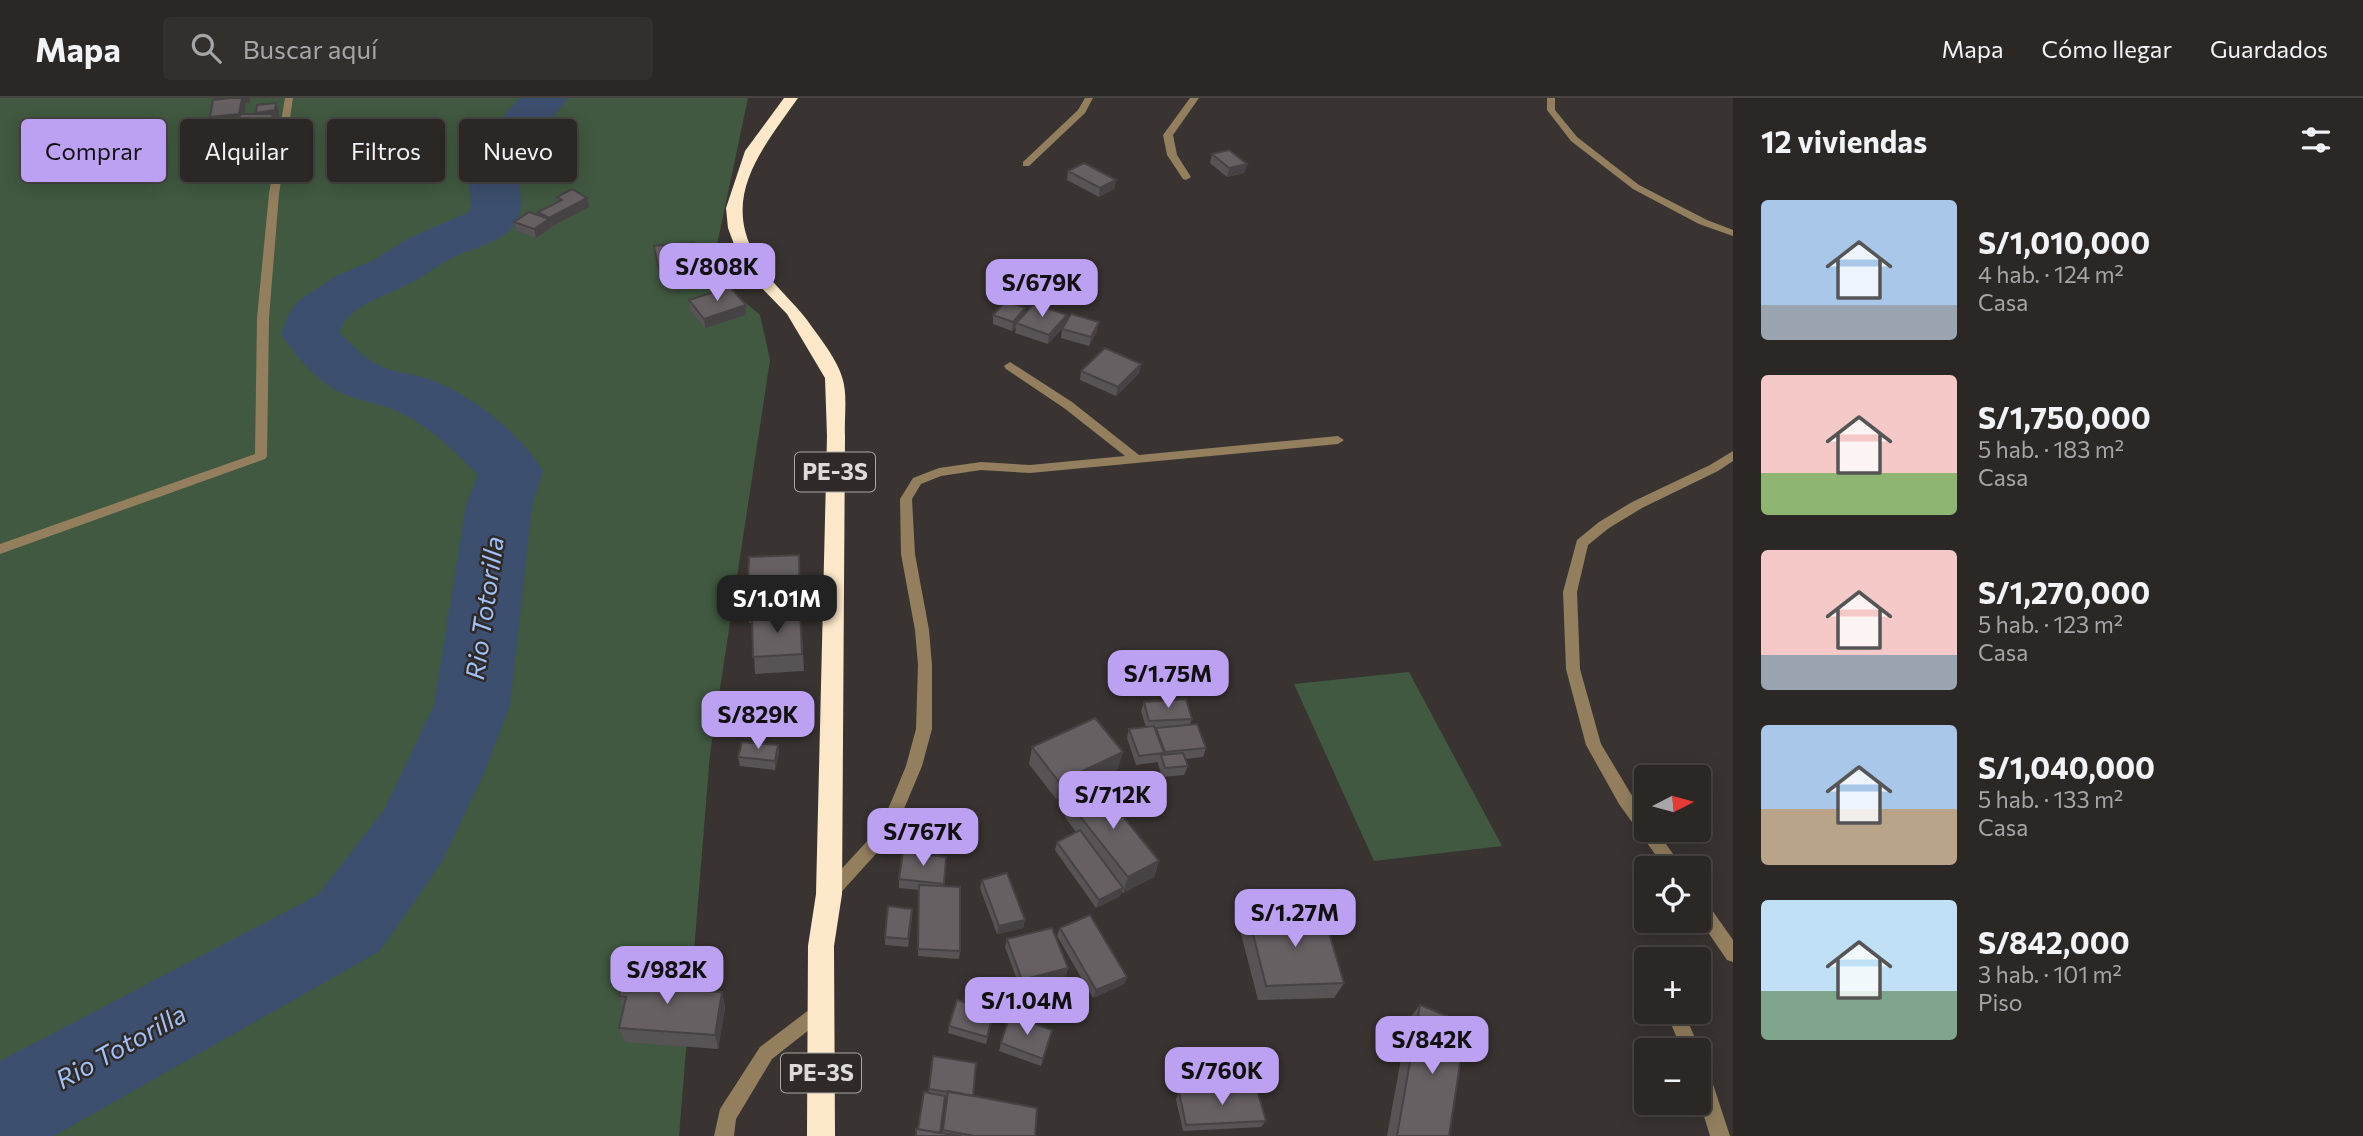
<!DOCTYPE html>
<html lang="es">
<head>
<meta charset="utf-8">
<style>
  :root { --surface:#2b2725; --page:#332f2d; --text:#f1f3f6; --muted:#a6a5a7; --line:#474442; --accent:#bca0f2 }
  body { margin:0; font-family:Commissioner,sans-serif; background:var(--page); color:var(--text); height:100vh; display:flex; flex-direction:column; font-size:26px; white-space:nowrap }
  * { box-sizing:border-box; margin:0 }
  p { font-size:23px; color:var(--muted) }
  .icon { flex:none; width:38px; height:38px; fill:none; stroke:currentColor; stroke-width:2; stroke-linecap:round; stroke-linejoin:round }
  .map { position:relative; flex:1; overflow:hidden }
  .side { display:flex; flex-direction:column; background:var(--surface); width:630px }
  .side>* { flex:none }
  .guide { position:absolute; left:21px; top:21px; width:665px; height:63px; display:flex; gap:14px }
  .needle { width:46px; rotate:84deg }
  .fabs { position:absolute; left:1634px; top:667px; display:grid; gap:14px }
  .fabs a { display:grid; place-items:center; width:77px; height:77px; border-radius:7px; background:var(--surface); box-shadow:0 4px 18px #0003,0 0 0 2px var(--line); font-size:35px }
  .price { position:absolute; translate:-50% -60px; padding:0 16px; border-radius:14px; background:var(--accent); color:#111; font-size:23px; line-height:46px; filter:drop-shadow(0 2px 4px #0008) }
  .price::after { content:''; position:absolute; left:50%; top:42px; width:21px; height:16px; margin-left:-10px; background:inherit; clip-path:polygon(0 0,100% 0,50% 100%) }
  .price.selected { background:#222; color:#fff }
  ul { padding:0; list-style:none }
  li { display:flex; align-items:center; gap:21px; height:175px; padding:0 28px }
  li span { display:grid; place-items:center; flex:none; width:196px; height:140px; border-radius:7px; color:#555 }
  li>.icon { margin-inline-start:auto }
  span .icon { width:84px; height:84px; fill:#fffc; stroke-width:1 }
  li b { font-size:30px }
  h2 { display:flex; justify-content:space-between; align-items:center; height:84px; padding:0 28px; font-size:30px }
  .chip { padding:0 24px; border-radius:7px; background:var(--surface); box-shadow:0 4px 18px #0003,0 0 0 2px var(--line); font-size:24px; line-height:63px }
  .chip.selected { background:var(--accent); color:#111 }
  header { display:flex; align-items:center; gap:42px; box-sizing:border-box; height:98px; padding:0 35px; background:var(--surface); border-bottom:2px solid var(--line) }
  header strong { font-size:33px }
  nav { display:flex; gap:38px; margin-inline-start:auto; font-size:24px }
  .search { width:490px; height:63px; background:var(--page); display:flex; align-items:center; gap:18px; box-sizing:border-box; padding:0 24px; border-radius:7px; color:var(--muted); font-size:26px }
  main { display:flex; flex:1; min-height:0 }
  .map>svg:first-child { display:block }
</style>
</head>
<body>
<header>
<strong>Mapa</strong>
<div class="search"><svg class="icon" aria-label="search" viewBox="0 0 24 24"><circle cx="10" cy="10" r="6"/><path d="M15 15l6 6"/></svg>Buscar aquí</div>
<nav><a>Mapa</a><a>Cómo llegar</a><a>Guardados</a></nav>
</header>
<main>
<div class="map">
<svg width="1733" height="1038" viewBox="0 0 1733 1038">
  <rect width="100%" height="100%" fill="#393431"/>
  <!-- green -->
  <path fill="#405940" d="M0,0H748L711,175L760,217L770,262L710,656L679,1038H0Z
    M1409,574L1502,748L1374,763L1294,586Z"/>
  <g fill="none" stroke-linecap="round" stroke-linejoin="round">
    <!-- river -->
    <path fill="#3d4f6e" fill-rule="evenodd" d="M520,0H568C552,22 532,40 523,66C513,94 535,116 502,138C486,148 465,153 448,162C436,168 425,178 412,184C389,197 348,207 339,234C354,249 370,266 391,272C406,276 423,278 437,284C478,302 520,336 543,373L532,408L510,607L484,675L442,764L380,853L54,1038H0V963L318,797L384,712L434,607L466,408L478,377C455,354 432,330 403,316C387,307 369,305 352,299C321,289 299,262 281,236L289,216L297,204L336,178L374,162L409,140L467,115L471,110C471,101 469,91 470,82C473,51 500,22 520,0Z"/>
    <!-- lane -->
    <path fill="#937f5e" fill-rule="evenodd" d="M1085,0H1093L1085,15L1029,68H1023V64L1078,12Z
      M1190,0H1199L1173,37L1177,57L1191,79L1186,82L1183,81L1167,57L1163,37Z
      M822,902L828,905L831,911L828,917L772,961L736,1021L734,1038H714L720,1011L760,949Z
      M1666,914H1684L1700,952L1699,954V952H1682Z
      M1699,962L1706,964L1708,971L1730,1038H1710L1699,1002Z"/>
    <!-- street -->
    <path fill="#937f5e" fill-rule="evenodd" d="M285,0H293L279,96L269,220L267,358L265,361L0,456V446L255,356L257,220L269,96Z
      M1547,0H1555V12L1577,39L1639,87L1707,122L1733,132V138L1699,126L1633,91L1571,43L1547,12Z
      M1010,264L1072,304L1139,357L1338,338L1344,342L1338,346L1030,375L981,372L941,378L921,386L912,401L915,456L929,532L932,567V631L922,668L893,737L836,800L830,803L824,800L822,795L824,790L881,728L906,668L916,631L918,567L915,532L901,456L900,401L913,380L939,370L981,364L1030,367L1125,358L1064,310L1006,271L1004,268Z
      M1733,353V363L1718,373L1642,410L1609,430L1588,447L1577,494L1580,571L1601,646L1631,696L1647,718V732H1656L1683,770H1665L1619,706L1586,647L1566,571L1563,494L1577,442L1599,424L1632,404L1710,367Z
      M1699,799L1705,802L1733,842V864L1727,862L1699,821Z"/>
    <!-- highway -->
    <path fill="#fde9ca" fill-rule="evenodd" d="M784,0H798C756,59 715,107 767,176C781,195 799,209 812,229C823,244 837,262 842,279C848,296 844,320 845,338L842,796L834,848L835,1038H807L808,848L816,796L827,338L825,280L787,216L757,185L738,157L728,130L726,110L745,53Z"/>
  </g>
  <!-- wall -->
  <path fill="#585355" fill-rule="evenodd" d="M213,0H250V5H245L246,8L244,16H256L276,5L279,13V21L276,22L277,25L264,46H230L227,37L235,26L213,28Z
    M58,28L62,37L56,44L38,45L33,36Z
    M1212,56L1247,66L1244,75L1227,79L1210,65Z
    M1068,73L1116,82L1114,91L1099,99L1067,82Z
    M557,99L589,109L550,129L551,130L536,140L517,133L514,124L539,117L538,114L558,104Z
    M654,148L704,183L686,185L684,174L681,175L684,192L671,193L667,176L659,177Z
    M689,202L746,207V217L705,230L690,212Z
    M1025,216L1067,217L1065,226L1097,233L1089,248L1061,240L1062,231L1065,227L1048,246L1015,235L1016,229L1012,233L993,226V217Z
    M1141,266L1139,275L1116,298L1080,282L1081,273Z
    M800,475L801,523L804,573L755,576L752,525H749L747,507Z
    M1144,604L1192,621L1190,626L1206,650L1203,659L1185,661L1188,668L1184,677L1162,679L1158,666V664L1136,667L1127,640L1129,631L1146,629L1141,613Z
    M778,647L779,656L775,672L740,668L738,659Z
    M1032,649L1118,671L1056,701L1029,666Z
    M1068,703L1159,763L1154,779L1123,795L1121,793L1120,798L1096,810L1055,752L1057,744L1076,734L1065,719Z
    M946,759L944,789L960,853L959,861L918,858L919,792L899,790V781Z
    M982,782L1025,822L1023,830L997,836L980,790Z
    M1248,816L1344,885L1334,900L1258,902L1240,832Z
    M912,819L908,849L885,847V839Z
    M1060,830L1127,879L1124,886L1093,900L1057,838Z
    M1007,841L1068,870L1066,878L1020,890L1005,849Z
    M966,889L991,895L988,911L993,921L986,946L948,935L949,928L963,904Z
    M668,892V893L675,894L690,892L722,894L725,909L718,951L625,944L619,930L623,912L619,898Z
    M1420,907L1449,1038H1387L1408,922Z
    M1052,932L1041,968L999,953L1001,945Z
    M929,991L973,998L1035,1038H916L918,1031ZM944,1000L947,1001L942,1035H940Z
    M1179,994L1266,1023L1261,1029L1183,1033L1176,1001Z"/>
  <!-- shaded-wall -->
  <path fill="#474345" d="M213,0H250V5H245L246,8L243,25L213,28L210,19L217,9Z
    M276,5L279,13V21L276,22L277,25L264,46L261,37L259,24L256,15Z
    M58,28L62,37L56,44L52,35Z
    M1247,66L1244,75L1227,79L1229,70Z
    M1116,82L1114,91L1099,99L1100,90Z
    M587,100L589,109L551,129L549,120Z
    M549,121L551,130L536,140L534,131Z
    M682,165L684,174L659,177L658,168Z
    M703,174L704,183L686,185L685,176Z
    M746,207V217L705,230L704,221Z
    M1025,210L1024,219L1016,225V229L1012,233L1013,224Z
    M1067,217L1065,226L1048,246L1049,237Z
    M1099,224L1097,233L1089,248L1091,239Z
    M1141,266L1139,275L1116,298L1118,289Z
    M778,647L779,656L775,672V663Z
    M1123,654L1118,671L1056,701L1059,684Z
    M1159,763L1154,779L1123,795L1128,779Z
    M1123,790L1120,798L1096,810L1099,802Z
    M1025,822L1023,830L997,836L999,828Z
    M1068,870L1066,878L1020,890L1022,882Z
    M664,877L668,892L665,908L661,893Z
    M1127,879L1124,886L1093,900L1096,892Z
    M722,894L725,909L718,951L715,937Z"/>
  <!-- building -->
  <path fill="#666063" stroke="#474345" stroke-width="2" d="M231,0H242L239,16L210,19L213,2Z
    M276,5L275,12L256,15L257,7Z
    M241,16H274L261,37H227Z
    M58,28L52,35L33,36L39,29Z
    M1229,52L1247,66L1229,70L1212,56Z
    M1084,65L1116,82L1100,90L1068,73Z
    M572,91L587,100L549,120L538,114L562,102L557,99Z
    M529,114L549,121L534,131L514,124Z
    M694,144L703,174L685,176L682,165L658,168L654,148Z
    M680,167L683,182L669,184L666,169Z
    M730,189L746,207L704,221L689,202Z
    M1006,203L1025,210L1013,224L993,217Z
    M1034,206L1067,217L1049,237L1016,225Z
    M1071,216L1099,224L1091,239L1062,231Z
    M1105,250L1141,266L1118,289L1081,273Z
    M799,457L800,505L747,507L749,459Z
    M800,513L802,556L753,559L752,519Z
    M1186,601L1192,621L1149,623L1144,604Z
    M1095,620L1123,654L1059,684L1032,649Z
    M1197,626L1206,650L1165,654L1156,630Z
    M1154,628L1164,655L1139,658L1129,631Z
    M742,644L778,647L775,663L738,659Z
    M1183,655L1188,668L1165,670L1161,657Z
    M1098,687L1159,763L1128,779L1068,703Z
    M1080,732L1123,790L1099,802L1057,744Z
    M903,754L946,759L944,786L899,781Z
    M1007,775L1025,822L999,828L982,782Z
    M919,787L960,789V853L918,851Z
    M888,808L912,811L908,841L885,839Z
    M1323,815L1344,885L1266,888L1248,816Z
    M1090,817L1127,879L1096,892L1060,830Z
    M1052,830L1068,870L1022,882L1007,841Z
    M624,874L664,877L661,893L675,894L677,885H688V892L722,894L715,937L619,930L626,899L619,898Z
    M966,889L991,895L989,907L964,902Z
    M957,902L994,913L987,939L949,928Z
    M1420,907L1466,926L1449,1038H1397Z
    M1010,917L1052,932L1043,961L1001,945Z
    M933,958L976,965L973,998L929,991Z
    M1257,991L1266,1023L1186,1027L1179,994Z
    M948,993L1037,1010L1035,1038H974L943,1032Z
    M924,994L945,998L940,1035L918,1031Z
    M916,1031L961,1038H916Z"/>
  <g text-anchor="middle" stroke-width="5" stroke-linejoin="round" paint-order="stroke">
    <!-- shield labels -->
    <g fill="#2f2a27" stroke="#a9a5a3" stroke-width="2">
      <rect x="795" y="354.5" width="80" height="39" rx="5"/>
      <rect x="781" y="955.5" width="80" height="39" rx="5"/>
    </g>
    <g font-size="23" font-weight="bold" fill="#dddad8">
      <text x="835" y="382">PE-3S</text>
      <text x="821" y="983">PE-3S</text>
    </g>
    <!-- water labels -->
    <g font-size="26" font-style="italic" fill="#a0c0f7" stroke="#2f2a27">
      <text transform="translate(485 510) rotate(-82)" y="9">Rio Totorilla</text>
      <text transform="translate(121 949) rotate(-29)" y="9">Rio Totorilla</text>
    </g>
  </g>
</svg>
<div class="fabs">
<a><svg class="needle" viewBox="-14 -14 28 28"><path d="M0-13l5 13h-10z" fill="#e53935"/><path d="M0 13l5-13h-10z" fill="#a6a5a7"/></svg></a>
<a><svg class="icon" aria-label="locate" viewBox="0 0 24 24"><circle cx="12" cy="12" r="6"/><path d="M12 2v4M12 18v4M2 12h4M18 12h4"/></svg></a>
<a>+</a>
<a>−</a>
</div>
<b class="price" style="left:717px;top:205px">S/808K</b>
<b class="price" style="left:1042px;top:221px">S/679K</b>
<b class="price selected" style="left:777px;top:537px">S/1.01M</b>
<b class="price" style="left:1168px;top:612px">S/1.75M</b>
<b class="price" style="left:758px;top:653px">S/829K</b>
<b class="price" style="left:1113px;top:733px">S/712K</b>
<b class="price" style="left:923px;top:770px">S/767K</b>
<b class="price" style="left:1295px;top:851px">S/1.27M</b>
<b class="price" style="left:667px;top:908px">S/982K</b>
<b class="price" style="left:1027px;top:939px">S/1.04M</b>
<b class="price" style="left:1432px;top:978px">S/842K</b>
<b class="price" style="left:1222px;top:1009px">S/760K</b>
<div class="guide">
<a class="chip selected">Comprar</a>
<a class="chip">Alquilar</a>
<a class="chip">Filtros</a>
<a class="chip">Nuevo</a>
</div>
</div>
<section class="side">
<h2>12 viviendas<svg class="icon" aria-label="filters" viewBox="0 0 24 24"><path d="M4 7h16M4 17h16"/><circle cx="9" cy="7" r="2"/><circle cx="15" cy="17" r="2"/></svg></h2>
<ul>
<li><span style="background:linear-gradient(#a9c7e8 75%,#9aa5b1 0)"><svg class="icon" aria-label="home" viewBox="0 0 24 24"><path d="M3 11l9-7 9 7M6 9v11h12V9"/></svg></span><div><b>S/1,010,000</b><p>4 hab. · 124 m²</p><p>Casa</p></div></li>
<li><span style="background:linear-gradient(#f6c9c9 70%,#8fb573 0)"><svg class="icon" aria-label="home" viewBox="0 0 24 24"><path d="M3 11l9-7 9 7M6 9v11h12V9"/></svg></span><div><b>S/1,750,000</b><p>5 hab. · 183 m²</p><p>Casa</p></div></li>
<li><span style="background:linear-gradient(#f6c9c9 75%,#9aa5b1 0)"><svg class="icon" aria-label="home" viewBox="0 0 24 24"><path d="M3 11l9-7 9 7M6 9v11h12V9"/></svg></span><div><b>S/1,270,000</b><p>5 hab. · 123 m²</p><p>Casa</p></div></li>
<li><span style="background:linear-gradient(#a9c7e8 60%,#b9a48a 0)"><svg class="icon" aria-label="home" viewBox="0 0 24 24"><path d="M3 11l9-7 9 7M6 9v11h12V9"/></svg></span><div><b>S/1,040,000</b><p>5 hab. · 133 m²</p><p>Casa</p></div></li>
<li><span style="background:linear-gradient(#bfe0f5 65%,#7fa58c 0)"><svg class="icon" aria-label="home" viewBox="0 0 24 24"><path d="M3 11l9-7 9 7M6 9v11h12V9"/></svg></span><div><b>S/842,000</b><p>3 hab. · 101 m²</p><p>Piso</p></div></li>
</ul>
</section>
</main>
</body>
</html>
